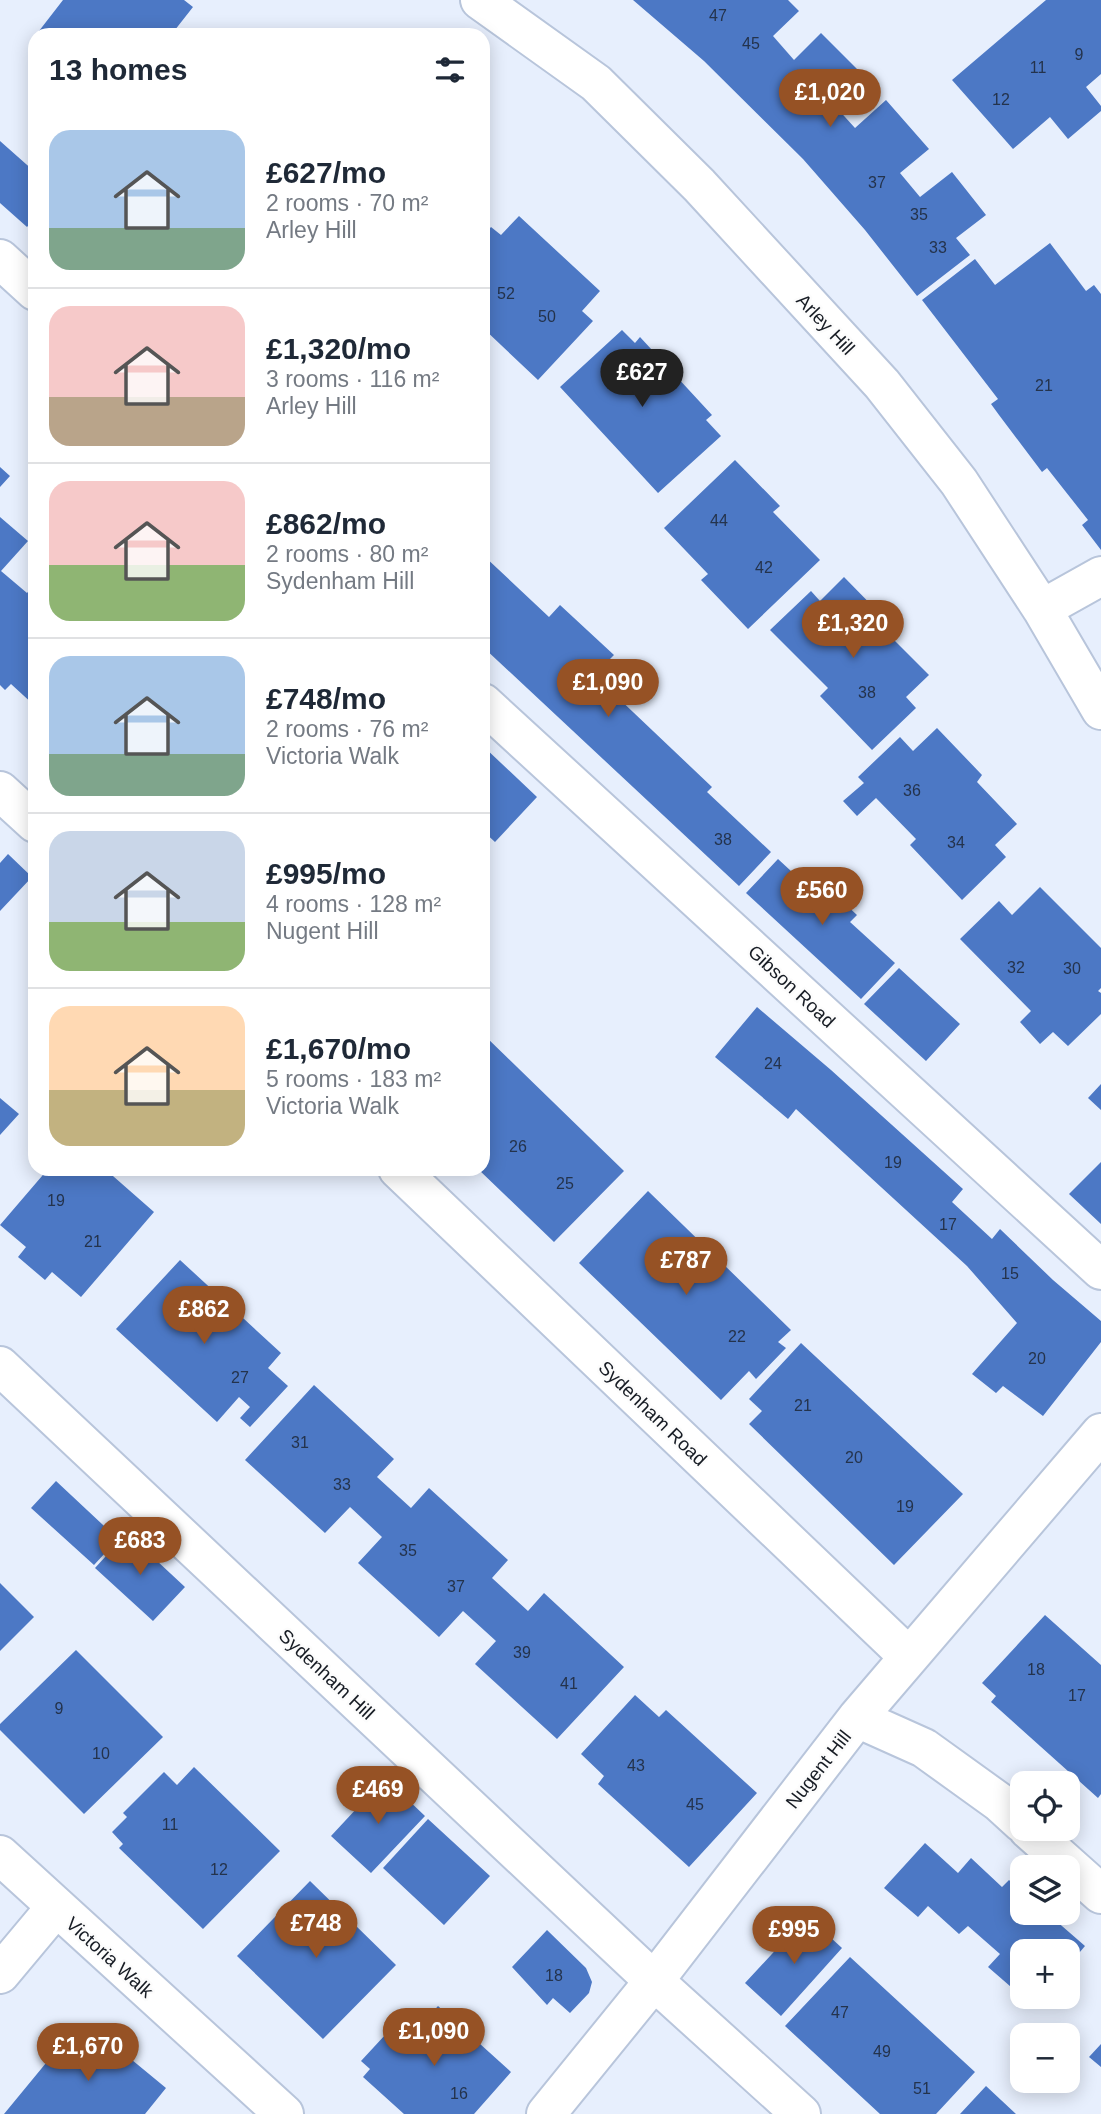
<!DOCTYPE html>
<html lang="en">
<head>
<meta charset="utf-8">
<style>
  :root { --surface:#fff; --page:#f6f6f7; --text:#1f2937; --muted:#747a83; --line:#e0e1e3; --accent:#965225 }
  body { margin:0; font-family:Helvetica,sans-serif; background:var(--page); color:var(--text); height:100vh; display:flex; flex-direction:column; font-size:26px; white-space:nowrap }
  * { box-sizing:border-box; margin:0 }
  p { font-size:23px; color:var(--muted) }
  .icon { flex:none; width:38px; height:38px; fill:none; stroke:currentColor; stroke-width:2; stroke-linecap:round; stroke-linejoin:round }
  .map { position:relative; flex:1; overflow:hidden }
  .drawer { position:absolute; left:28px; top:28px; width:462px; height:1148px; display:flex; flex-direction:column; background:var(--surface); border-radius:21px; box-shadow:0 4px 18px #0003 }
  .drawer>* { flex:none }
  .tools { position:absolute; left:1010px; top:1771px; display:grid; gap:14px }
  .tools a { display:grid; place-items:center; width:70px; height:70px; border-radius:14px; background:var(--surface); box-shadow:0 4px 18px #0003; font-size:35px }
  .price { position:absolute; translate:-50% -60px; padding:0 16px; border-radius:24px; background:var(--accent); color:#fff; font-size:23px; line-height:46px; filter:drop-shadow(0 2px 4px #0008) }
  .price::after { content:''; position:absolute; left:50%; top:42px; width:21px; height:16px; margin-left:-10px; background:inherit; clip-path:polygon(0 0,100% 0,50% 100%) }
  .price.selected { background:#222; color:#fff }
  ul { padding:0; list-style:none }
  li { display:flex; align-items:center; gap:21px; height:175px; padding:0 21px }
  li+li { border-top:2px solid var(--line) }
  li span { display:grid; place-items:center; flex:none; width:196px; height:140px; border-radius:21px; color:#555 }
  li>.icon { margin-inline-start:auto }
  span .icon { width:84px; height:84px; fill:#fffc; stroke-width:1 }
  li b { font-size:30px }
  h2 { display:flex; justify-content:space-between; align-items:center; height:84px; padding:0 21px; font-size:30px }
  .map>svg:first-child { display:block }
</style>
</head>
<body>
<div class="map">
<svg width="1101" height="2114" viewBox="0 0 1101 2114">
  <rect width="100%" height="100%" fill="#e7effd"/>
  <!-- building -->
  <path fill="#4c78c5" d="M63,0H184L193,7L171,35H44L39,31Z
    M633,0H788L799,11L773,36L794,60L821,33L865,77L835,106L855,128L886,100L929,149L900,173L920,197L952,172L986,215L956,238L970,255L917,296L865,230L803,159L704,61Z
    M1046,0H1101V74L1086,87L1101,106V111L1068,139L1050,117L1013,149L952,80Z
    M0,141L35,172V218L27,227L0,203Z
    M519,216L600,291L582,311L593,321L538,380L483,328V236L491,227L501,235Z
    M1050,243L1086,291L1094,285L1101,294V550L1082,525L1088,520L1047,468L1042,472L999,415L991,404L998,399L922,300L975,259L995,285Z
    M622,330L635,343L640,337L712,415L706,420L721,436L658,493L560,387Z
    M735,460L780,506L773,512L820,560L748,629L701,580L708,574L664,528Z
    M0,467L10,476L0,487Z
    M0,517L28,541L1,571L27,593L35,584V706L11,684L5,690L0,685Z
    M483,555L549,617L560,605L614,655L594,675L712,787L707,792L771,852L739,886L483,647Z
    M844,577L892,626L886,632L929,675L906,697L916,708L872,750L820,696L828,688L770,630L811,591L820,601Z
    M937,728L982,775L977,782L1017,824L995,845L1006,857L962,900L910,845L916,839L876,798L857,816L843,801L864,783L858,777L900,737L913,751Z
    M483,746L537,797L495,842L483,831Z
    M8,854L32,877L0,911V863Z
    M778,859L804,883L813,874L857,915L850,922L895,963L861,999L746,893Z
    M1040,887L1101,948V988L1098,991L1101,993V1014L1068,1046L1053,1032L1040,1044L1020,1022L1031,1011L960,939L999,901L1012,915Z
    M899,968L960,1024L926,1061L864,1004Z
    M757,1007L831,1070L963,1189L952,1202L992,1239L1000,1229L1053,1280L1101,1321V1342L1043,1416L1003,1386L996,1393L972,1374L1017,1323L967,1266L796,1109L788,1119L715,1057Z
    M483,1034L624,1171L554,1242L478,1169H483Z
    M1101,1084V1110L1088,1098Z
    M0,1098L19,1114L0,1135Z
    M1101,1162V1224L1069,1194Z
    M48,1169H105L154,1212L81,1297L52,1272L45,1280L18,1257L26,1247L0,1225Z
    M648,1191L791,1330L778,1342L786,1348L756,1379L749,1371L721,1400L579,1263Z
    M180,1260L281,1353L268,1368L288,1386L250,1427L240,1418L250,1407L239,1397L217,1422L116,1329Z
    M801,1343L963,1494L894,1565L749,1424L762,1411L749,1399Z
    M314,1385L394,1459L377,1477L411,1508L429,1488L508,1560L492,1578L528,1611L544,1593L624,1667L557,1739L475,1664L496,1641L463,1611L439,1637L358,1563L382,1537L365,1521L350,1507L325,1533L245,1460Z
    M56,1481L118,1539L94,1565L31,1508Z
    M127,1533L185,1587L153,1621L95,1568Z
    M0,1583L34,1617L0,1651Z
    M1045,1615L1101,1665V1794L1098,1798L991,1702L996,1696L982,1683Z
    M76,1650L163,1737L84,1814L0,1730V1724Z
    M635,1695L659,1717L666,1710L757,1793L689,1867L598,1784L604,1776L581,1754Z
    M194,1767L280,1851L203,1929L119,1848L123,1844L112,1832L127,1817L123,1813L164,1772L177,1785Z
    M385,1778L425,1816L371,1873L331,1836Z
    M428,1819L490,1876L444,1925L383,1868Z
    M925,1843L958,1873L971,1858L1002,1887L1009,1880L1022,1892V1913H1047L1085,1946L1068,1966V1951H1022V1997H1041L1033,2006L988,1967L1000,1954L968,1926L959,1934L928,1906L918,1917L884,1888Z
    M310,1881L396,1965L323,2039L237,1956Z
    M807,1916L842,1948L781,2016L745,1983Z
    M547,1930L586,1968L592,1982L589,1993L570,2013L553,1998L547,2005L512,1967Z
    M850,1957L975,2072L936,2114H880L785,2026Z
    M438,2006L511,2072L474,2114H404L363,2077L370,2069L361,2061L398,2021L412,2034Z
    M74,2029L100,2051L109,2041L166,2088L145,2114H4Z
    M1101,2044V2067L1089,2057Z
    M986,2086L1016,2114H960Z"/>
  <g fill="none" stroke-linecap="round" stroke-linejoin="round">
    <!-- minor casing -->
    <g stroke="#b8c5db" stroke-width="42">
      <path id="minor" d="M480,0L596,83L699,185L882,384L959,482L1042,609L1101,710
        M0,259L35,291
        M1042,609L1101,576
        M483,703L1101,1270
        M0,791L35,823
        M398,1169L908,1656
        M0,1366L654,1981L801,2114
        M857,1718L924,1748L999,1802L1022,1823
        M1028,1829L1101,1894
        M0,1855L284,2114
        M0,1974L56,1907
        M546,2114L654,1981L857,1718L1101,1433"/>
    </g>
    <!-- minor -->
    <use href="#minor" stroke="#fff" stroke-width="38"/>
  </g>
  <g text-anchor="middle" stroke-width="5" stroke-linejoin="round" paint-order="stroke">
    <!-- number labels -->
    <g font-size="16" fill="#24334c">
      <text x="718" y="21">47</text>
      <text x="751" y="49">45</text>
      <text x="1079" y="60">9</text>
      <text x="1038" y="73">11</text>
      <text x="1001" y="105">12</text>
      <text x="877" y="188">37</text>
      <text x="919" y="220">35</text>
      <text x="938" y="253">33</text>
      <text x="506" y="299">52</text>
      <text x="547" y="322">50</text>
      <text x="1044" y="391">21</text>
      <text x="719" y="526">44</text>
      <text x="764" y="573">42</text>
      <text x="867" y="698">38</text>
      <text x="912" y="796">36</text>
      <text x="723" y="845">38</text>
      <text x="956" y="848">34</text>
      <text x="1016" y="973">32</text>
      <text x="1072" y="974">30</text>
      <text x="773" y="1069">24</text>
      <text x="518" y="1152">26</text>
      <text x="893" y="1168">19</text>
      <text x="565" y="1189">25</text>
      <text x="56" y="1206">19</text>
      <text x="948" y="1230">17</text>
      <text x="93" y="1247">21</text>
      <text x="1010" y="1279">15</text>
      <text x="737" y="1342">22</text>
      <text x="1037" y="1364">20</text>
      <text x="240" y="1383">27</text>
      <text x="803" y="1411">21</text>
      <text x="300" y="1448">31</text>
      <text x="854" y="1463">20</text>
      <text x="342" y="1490">33</text>
      <text x="905" y="1512">19</text>
      <text x="408" y="1556">35</text>
      <text x="456" y="1592">37</text>
      <text x="522" y="1658">39</text>
      <text x="1036" y="1675">18</text>
      <text x="569" y="1689">41</text>
      <text x="1077" y="1701">17</text>
      <text x="59" y="1714">9</text>
      <text x="101" y="1759">10</text>
      <text x="636" y="1771">43</text>
      <text x="695" y="1810">45</text>
      <text x="170" y="1830">11</text>
      <text x="219" y="1875">12</text>
      <text x="554" y="1981">18</text>
      <text x="840" y="2018">47</text>
      <text x="882" y="2057">49</text>
      <text x="922" y="2094">51</text>
      <text x="459" y="2099">16</text>
    </g>
    <!-- street labels -->
    <g font-size="19" fill="#171c24" stroke="#fcfcfc">
      <text transform="translate(826 324) rotate(47)" y="7">Arley Hill</text>
      <text transform="translate(792 986) rotate(43)" y="7">Gibson Road</text>
      <text transform="translate(653 1413) rotate(44)" y="7">Sydenham Road</text>
      <text transform="translate(327 1674) rotate(43)" y="7">Sydenham Hill</text>
      <text transform="translate(818 1769) rotate(-52)" y="7">Nugent Hill</text>
      <text transform="translate(110 1957) rotate(42)" y="7">Victoria Walk</text>
    </g>
  </g>
</svg>
<div class="tools">
<a><svg class="icon" aria-label="locate" viewBox="0 0 24 24"><circle cx="12" cy="12" r="6"/><path d="M12 2v4M12 18v4M2 12h4M18 12h4"/></svg></a>
<a><svg class="icon" aria-label="layers" viewBox="0 0 24 24"><path d="M12 4l9 5-9 5-9-5zM3 14l9 5 9-5"/></svg></a>
<a>+</a>
<a>−</a>
</div>
<b class="price" style="left:830px;top:129px">£1,020</b>
<b class="price selected" style="left:642px;top:409px">£627</b>
<b class="price" style="left:853px;top:660px">£1,320</b>
<b class="price" style="left:608px;top:719px">£1,090</b>
<b class="price" style="left:822px;top:927px">£560</b>
<b class="price" style="left:686px;top:1297px">£787</b>
<b class="price" style="left:204px;top:1346px">£862</b>
<b class="price" style="left:140px;top:1577px">£683</b>
<b class="price" style="left:378px;top:1826px">£469</b>
<b class="price" style="left:316px;top:1960px">£748</b>
<b class="price" style="left:794px;top:1966px">£995</b>
<b class="price" style="left:434px;top:2068px">£1,090</b>
<b class="price" style="left:88px;top:2083px">£1,670</b>
<section class="drawer">
<h2>13 homes<svg class="icon" aria-label="filters" viewBox="0 0 24 24"><path d="M4 7h16M4 17h16"/><circle cx="9" cy="7" r="2"/><circle cx="15" cy="17" r="2"/></svg></h2>
<ul>
<li><span style="background:linear-gradient(#a9c7e8 70%,#7fa58c 0)"><svg class="icon" aria-label="home" viewBox="0 0 24 24"><path d="M3 11l9-7 9 7M6 9v11h12V9"/></svg></span><div><b>£627/mo</b><p>2 rooms · 70 m²</p><p>Arley Hill</p></div></li>
<li><span style="background:linear-gradient(#f6c9c9 65%,#b9a48a 0)"><svg class="icon" aria-label="home" viewBox="0 0 24 24"><path d="M3 11l9-7 9 7M6 9v11h12V9"/></svg></span><div><b>£1,320/mo</b><p>3 rooms · 116 m²</p><p>Arley Hill</p></div></li>
<li><span style="background:linear-gradient(#f6c9c9 60%,#8fb573 0)"><svg class="icon" aria-label="home" viewBox="0 0 24 24"><path d="M3 11l9-7 9 7M6 9v11h12V9"/></svg></span><div><b>£862/mo</b><p>2 rooms · 80 m²</p><p>Sydenham Hill</p></div></li>
<li><span style="background:linear-gradient(#a9c7e8 70%,#7fa58c 0)"><svg class="icon" aria-label="home" viewBox="0 0 24 24"><path d="M3 11l9-7 9 7M6 9v11h12V9"/></svg></span><div><b>£748/mo</b><p>2 rooms · 76 m²</p><p>Victoria Walk</p></div></li>
<li><span style="background:linear-gradient(#c9d6e8 65%,#8fb573 0)"><svg class="icon" aria-label="home" viewBox="0 0 24 24"><path d="M3 11l9-7 9 7M6 9v11h12V9"/></svg></span><div><b>£995/mo</b><p>4 rooms · 128 m²</p><p>Nugent Hill</p></div></li>
<li><span style="background:linear-gradient(#ffd9b3 60%,#c2b280 0)"><svg class="icon" aria-label="home" viewBox="0 0 24 24"><path d="M3 11l9-7 9 7M6 9v11h12V9"/></svg></span><div><b>£1,670/mo</b><p>5 rooms · 183 m²</p><p>Victoria Walk</p></div></li>
</ul>
</section>
</div>
</body>
</html>
